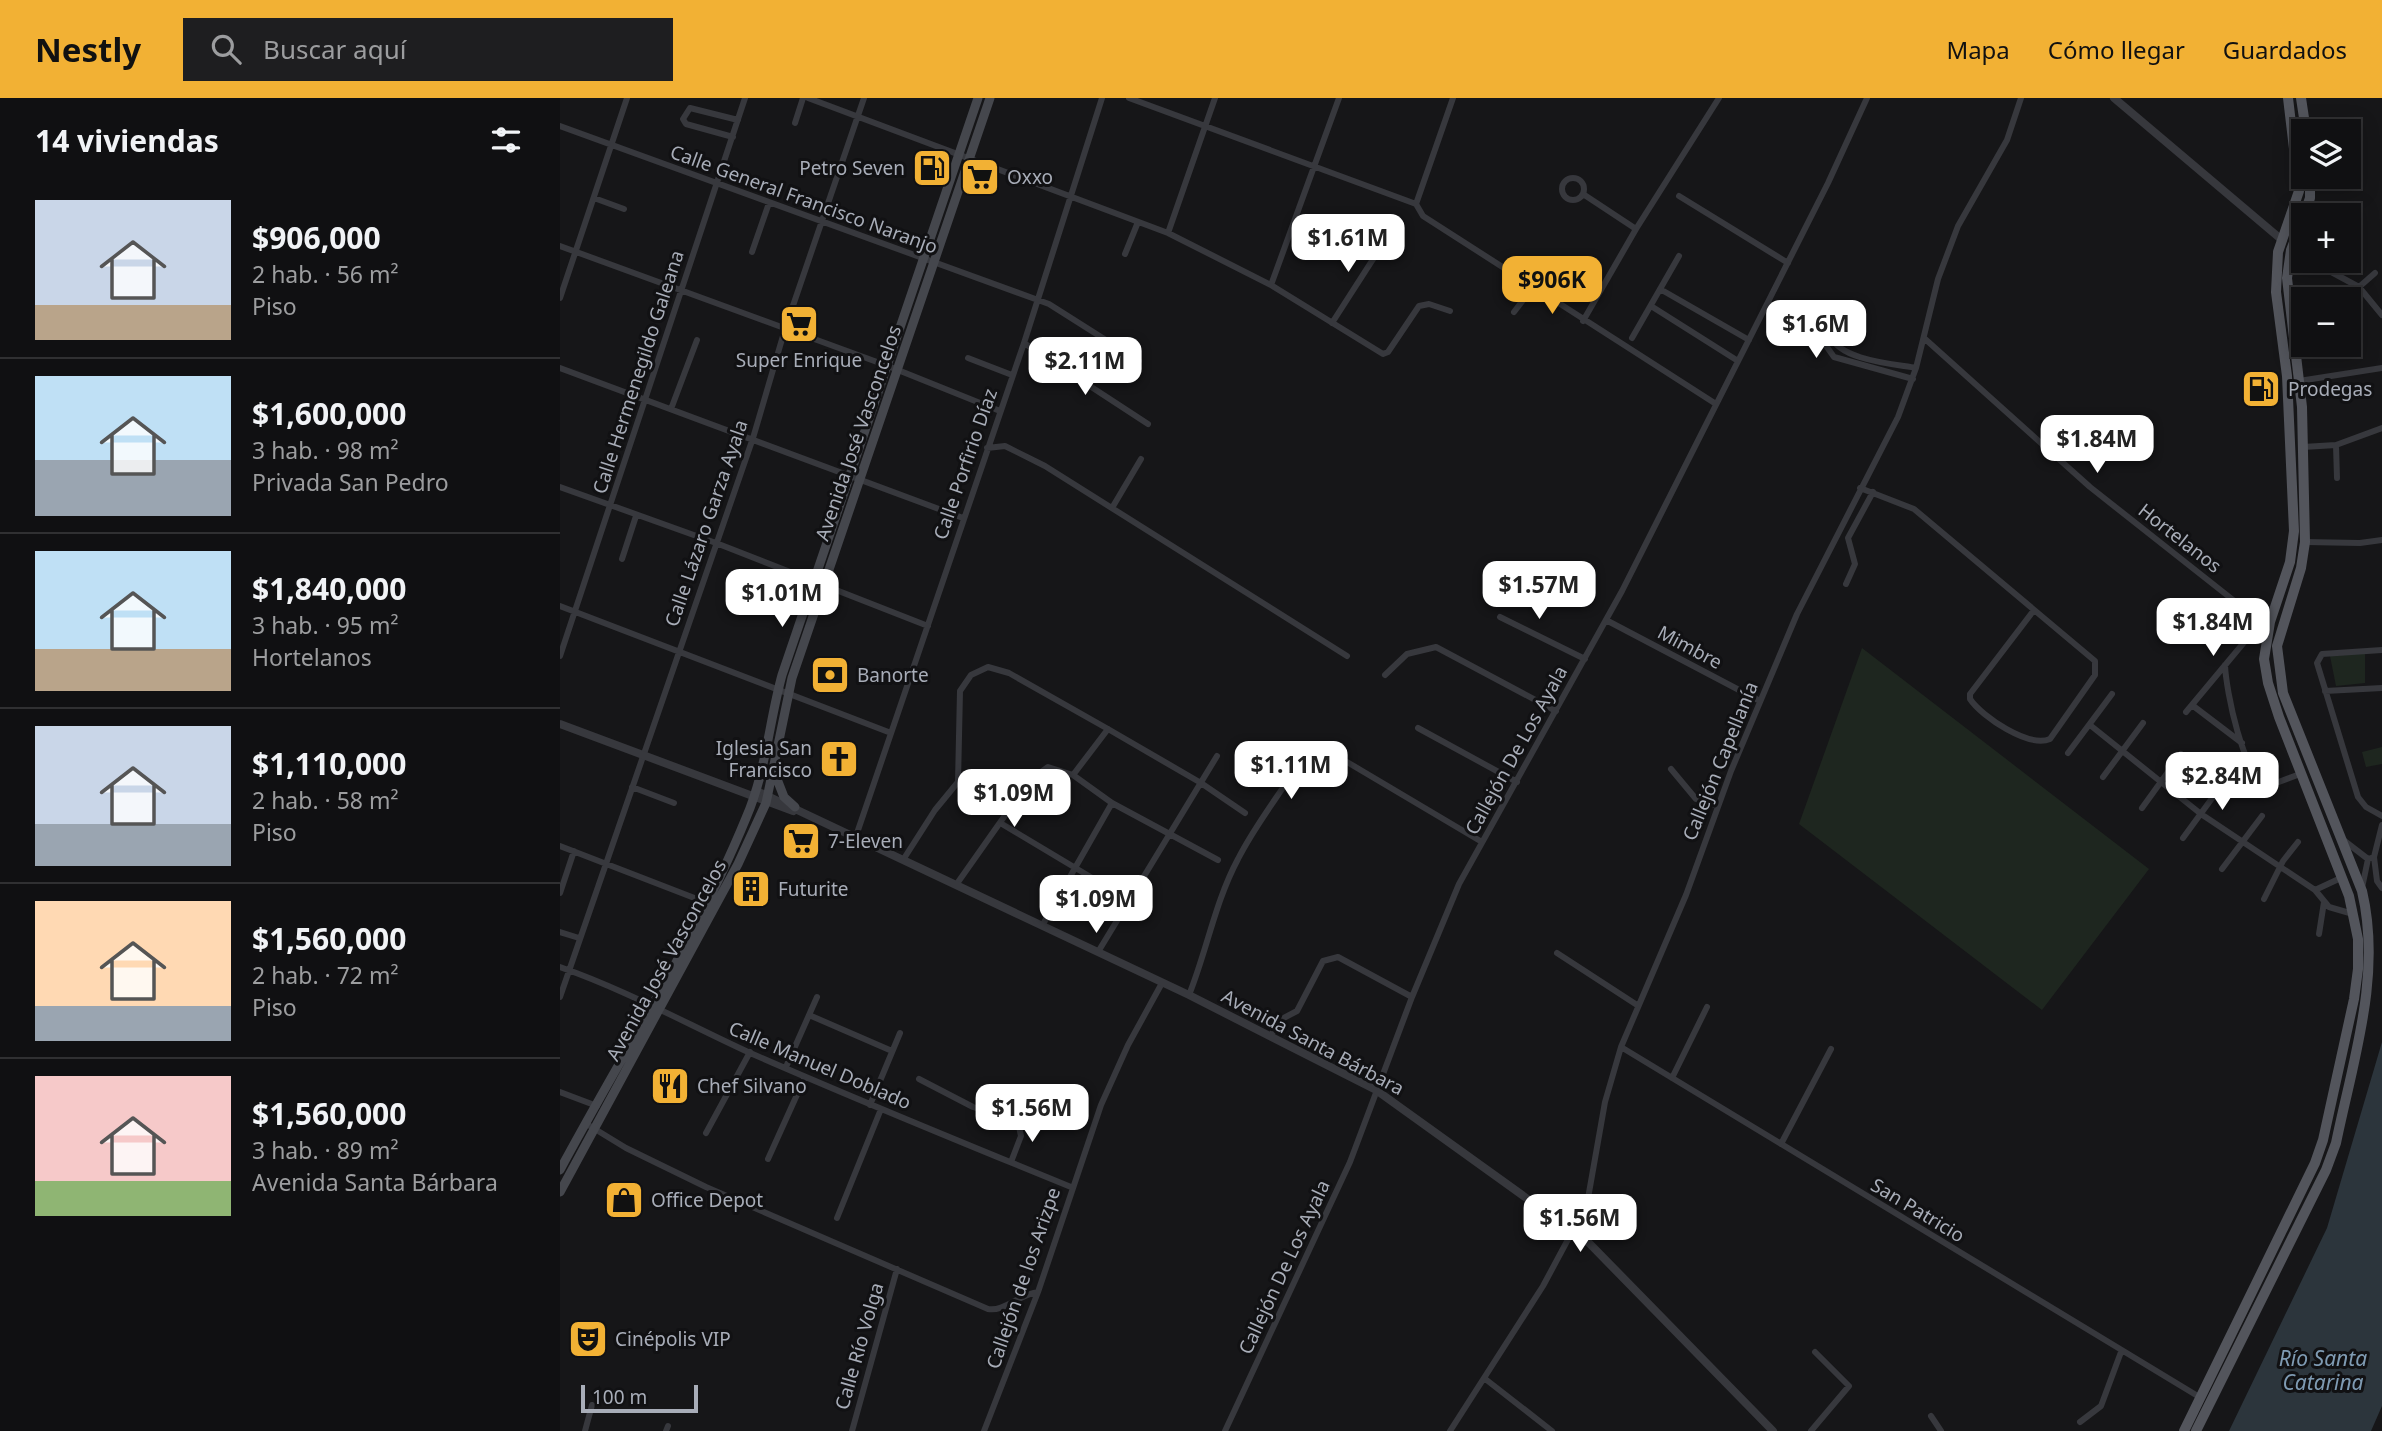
<!DOCTYPE html>
<html lang="es">
<head>
<meta charset="utf-8">
<style>
  :root { --surface:#101012; --page:#1e1e20; --text:#f1f3f6; --muted:#9c9d9f; --line:#303032; --accent:#f2b134 }
  body { margin:0; font-family:"Noto Sans",sans-serif; background:var(--page); color:var(--text); height:100vh; display:flex; flex-direction:column; font-size:26px; white-space:nowrap }
  * { box-sizing:border-box; margin:0 }
  p { font-size:23px; color:var(--muted) }
  .icon { flex:none; width:38px; height:38px; fill:none; stroke:currentColor; stroke-width:2; stroke-linecap:round; stroke-linejoin:round }
  .map { position:relative; flex:1; overflow:hidden }
  .drawer { display:flex; flex-direction:column; background:var(--surface); width:560px }
  .drawer>* { flex:none }
  .controls { position:absolute; left:1731px; top:21px; display:grid; gap:14px }
  .controls a { display:grid; place-items:center; width:70px; height:70px; border-radius:0px; background:var(--surface); box-shadow:0 4px 18px #0003,0 0 0 2px var(--line); font-size:35px }
  .scale { position:absolute; left:21px; bottom:18px; width:117px; box-sizing:border-box; padding-left:7px; border:4px solid #a8adb8; border-top:0; font-size:19px; line-height:24px; white-space:nowrap; color:#a8adb8; -webkit-text-stroke:5px #111113; paint-order:stroke }
  .price { position:absolute; translate:-50% -60px; padding:0 16px; border-radius:14px; background:#fff; color:#222; font-size:23px; line-height:46px; filter:drop-shadow(0 2px 4px #0008) }
  .price::after { content:''; position:absolute; left:50%; top:42px; width:21px; height:16px; margin-left:-10px; background:inherit; clip-path:polygon(0 0,100% 0,50% 100%) }
  .price.current { background:var(--accent); color:#111 }
  ul { padding:0; list-style:none }
  li { display:flex; align-items:center; gap:21px; height:175px; padding:0 35px }
  li+li { border-top:2px solid var(--line) }
  li span { display:grid; place-items:center; flex:none; width:196px; height:140px; border-radius:0px; color:#555 }
  li>.icon { margin-inline-start:auto }
  span .icon { width:84px; height:84px; fill:#fffc; stroke-width:1 }
  li b { font-size:30px }
  h2 { display:flex; justify-content:space-between; align-items:center; height:84px; padding:0 35px; font-size:30px }
  header { display:flex; align-items:center; gap:42px; box-sizing:border-box; height:98px; padding:0 35px; background:var(--accent); color:#111 }
  header strong { font-size:33px }
  nav { display:flex; gap:38px; margin-inline-start:auto; font-size:24px }
  .search { width:490px; height:63px; background:var(--page); display:flex; align-items:center; gap:18px; box-sizing:border-box; padding:0 24px; border-radius:0px; color:var(--muted); font-size:26px }
  main { display:flex; flex:1; min-height:0 }
  .map>svg:first-child { display:block }
</style>
</head>
<body>
<header>
<strong>Nestly</strong>
<div class="search"><svg class="icon" aria-label="search" viewBox="0 0 24 24"><circle cx="10" cy="10" r="6"/><path d="M15 15l6 6"/></svg>Buscar aquí</div>
<nav><a>Mapa</a><a>Cómo llegar</a><a>Guardados</a></nav>
</header>
<main>
<section class="drawer">
<h2>14 viviendas<svg class="icon" aria-label="filters" viewBox="0 0 24 24"><path d="M4 7h16M4 17h16"/><circle cx="9" cy="7" r="2"/><circle cx="15" cy="17" r="2"/></svg></h2>
<ul>
<li><span style="background:linear-gradient(#c9d6e8 75%,#b9a48a 0)"><svg class="icon" aria-label="home" viewBox="0 0 24 24"><path d="M3 11l9-7 9 7M6 9v11h12V9"/></svg></span><div><b>$906,000</b><p>2 hab. · 56 m²</p><p>Piso</p></div></li>
<li><span style="background:linear-gradient(#bfe0f5 60%,#9aa5b1 0)"><svg class="icon" aria-label="home" viewBox="0 0 24 24"><path d="M3 11l9-7 9 7M6 9v11h12V9"/></svg></span><div><b>$1,600,000</b><p>3 hab. · 98 m²</p><p>Privada San Pedro</p></div></li>
<li><span style="background:linear-gradient(#bfe0f5 70%,#b9a48a 0)"><svg class="icon" aria-label="home" viewBox="0 0 24 24"><path d="M3 11l9-7 9 7M6 9v11h12V9"/></svg></span><div><b>$1,840,000</b><p>3 hab. · 95 m²</p><p>Hortelanos</p></div></li>
<li><span style="background:linear-gradient(#c9d6e8 70%,#9aa5b1 0)"><svg class="icon" aria-label="home" viewBox="0 0 24 24"><path d="M3 11l9-7 9 7M6 9v11h12V9"/></svg></span><div><b>$1,110,000</b><p>2 hab. · 58 m²</p><p>Piso</p></div></li>
<li><span style="background:linear-gradient(#ffd9b3 75%,#9aa5b1 0)"><svg class="icon" aria-label="home" viewBox="0 0 24 24"><path d="M3 11l9-7 9 7M6 9v11h12V9"/></svg></span><div><b>$1,560,000</b><p>2 hab. · 72 m²</p><p>Piso</p></div></li>
<li><span style="background:linear-gradient(#f6c9c9 75%,#8fb573 0)"><svg class="icon" aria-label="home" viewBox="0 0 24 24"><path d="M3 11l9-7 9 7M6 9v11h12V9"/></svg></span><div><b>$1,560,000</b><p>3 hab. · 89 m²</p><p>Avenida Santa Bárbara</p></div></li>
</ul>
</section>
<div class="map">
<svg width="1822" height="1333" viewBox="0 0 1822 1333">
  <rect width="100%" height="100%" fill="#161618"/>
  <!-- green -->
  <path fill="#1e261f" d="M1302,550L1589,771L1482,912L1239,726Z
    M1805,554V585L1776,588L1770,558Z
    M1822,649V666L1806,669L1802,654Z"/>
  <!-- water -->
  <path fill="#2c353c" d="M1822,944V1308L1811,1333H1669L1767,1130Z"/>
  <g fill="none" stroke-linecap="round" stroke-linejoin="round">
    <!-- minor -->
    <path stroke="#37383d" stroke-width="6" d="M248,0L608,135L711,187L823,256L828,254L859,208L869,206L890,213
      M569,0L856,106L863,118L1156,306
      M235,25L243,0
      M0,28L489,206L579,263
      M173,39L126,26L123,21L130,10L178,22
      M1002 91a11 11 0 1 1 22 0a11 11 0 1 1-22 0Z
      M1023,96L1076,131
      M1119,98L1228,165
      M34,100L64,111
      M856,106L893,0
      M608,135L655,0
      M0,148L328,268L440,313
      M1731,152L1743,159
      M192,154L209,105
      M565,156L578,124
      M1751,163L1799,189L1822,217
      M711,187L779,0
      M1799,189L1815,175
      M1100,191L1189,242
      M0,200L67,0
      M1091,208L1178,263
      M954,214L973,189
      M1023,223L1076,131L1159,0
      M772,225L826,141
      M1072,240L1119,158
      M1364,240L1530,389L1701,524H1710
      M464,245L588,326
      M408,260L452,277
      M0,270L403,420
      M1353,281L1274,259L1257,235L1258,210L1265,207L1270,210C1273,219 1268,228 1271,238C1279,262 1334,266 1356,270
      M1739,283L1822,270
      M111,311L137,242
      M1776,347L1777,380
      M1743,349L1776,347L1822,330
      M427,350L445,348L485,368L787,558
      M0,389L156,445L368,528
      M1300,390L1354,411L1535,563V577L1490,641C1469,650 1422,619 1410,601V596L1474,512
      M552,410L581,361
      M1745,444L1800,445L1822,442
      M62,461L76,418
      M1286,486L1295,466L1288,440L1313,394
      M0,508L331,635
      M940,519L1025,561
      M1046,522L1200,603
      M1822,552L1762,556L1757,565L1798,699L1806,709L1822,718
      M0,558L185,0
      M1665,567C1666,592 1683,679 1708,688L1740,676
      M825,577L847,556L876,549L996,613
      M1765,593L1822,590
      M1632,607L1682,645
      M1626,614L1701,524
      M1530,627L1641,716L1755,792L1769,809L1793,816
      M858,630L957,684
      M1508,655L1552,596
      M1111,671L1136,701L1158,708
      M513,677L548,631
      M1543,679L1583,625
      M72,689L114,705
      M1582,710L1621,656
      M442,726L569,802
      M1623,740L1661,688
      M295,741L464,245L542,0
      M1782,741L1808,761
      M0,748L150,806
      M1814,759L1817,783L1822,790
      M343,762L375,712L398,684L400,593L411,577L428,569L449,575L548,631L641,685L685,715
      M1662,771L1702,718
      M396,787L470,682L488,669L513,677L552,705L658,762
      M1802,790L1808,761L1814,759L1822,727
      M1755,792L1783,779
      M0,795L14,753
      M1704,801L1723,763L1738,744
      M482,828L552,705
      M0,834L19,840
      M1759,836L1764,804
      M538,854L657,658
      M997,855L1077,907
      M0,869C66,892 125,925 188,954C295,1001 403,1045 511,1089
      M629,897C647,852 655,804 678,761C694,729 717,700 736,670L773,661L787,664L922,744
      M0,899L193,340L225,231L304,0
      M249,917L332,953
      M711,938L718,923L737,913L763,863L778,859L852,899
      M1061,949L1641,1300
      M226,969L257,899
      M1112,980L1147,909
      M359,981L413,1009L458,1024L461,1038L451,1064
      M0,994L37,1008
      M310,1007L340,935
      M25,1025L66,1050L146,1089L428,1211C444,1214 458,1197 478,1194
      M146,1035L190,954
      M1221,1046L1271,951
      M208,1061L245,979
      M277,1120L321,1011
      M924,1280L992,1333
      M1371,1318L1381,1333
      M1520,1324L1541,1308L1561,1254
      M25,1333L32,1307
      M106,1333L108,1328
      M292,1333L337,1171
      M424,1333L478,1194L541,1007L568,947L602,885
      M665,1333L790,1064L852,899L899,786L1062,493L1268,85L1307,0
      M890,1333L983,1188L1027,1106L1045,1004L1061,949L1126,797L1171,673L1237,516L1338,319L1356,270L1378,181L1398,128L1447,42L1461,0
      M1251,1333L1289,1288L1255,1254"/>
    <!-- tertiary -->
    <path stroke="#37383d" stroke-width="8" d="M1554,0L1722,142
      M0,626L233,713
      M197,693L629,897L816,992L1029,1145L1213,1333"/>
    <!-- secondary -->
    <path stroke="#45474d" stroke-width="9" d="M215,676L224,699L235,709
      M0,1072C62,956 136,842 186,720C206,674 209,624 222,577L418,0
      M0,1094L178,766L206,705L232,580L430,0"/>
    <!-- primary -->
    <path stroke="#53555c" stroke-width="10" d="M1741,0L1746,33
      M1744,117L1750,100V79
      M1624,1333L1755,1065L1763,1042L1794,901L1798,871V841L1789,798L1719,619L1708,585L1704,561L1710,524L1730,464L1734,433L1727,278L1716,194L1718,154L1739,93L1728,0
      M1636,1333L1766,1072L1776,1045C1793,962 1822,878 1802,793L1723,595L1717,548L1741,470L1745,444L1742,309L1727,180L1731,152L1743,121"/>
  </g>
  <!-- icons -->
  <defs>
    <g id="fuel-square" transform="scale(2.0125)"><rect x="-9" y="-9" width="18" height="18" rx="4" fill="#f2b134" stroke="#111113"/><path d="M-5.5-6h7V0h2V4h1.3V-2.5L3-4.5l.8-.8L6-3V5H2.5V1h-1V6h-7ZM-4.2-4.7v3.2H.2V-4.7Z" fill="#111"/></g>
    <g id="supermarket-square" transform="scale(2.0125)"><rect x="-9" y="-9" width="18" height="18" rx="4" fill="#f2b134" stroke="#111113"/><path d="M-6-5.5h2.5l.6 2H6L4.5 2H-2.5L-4.4-4H-6ZM-1.5 3.2a1.3 1.3 0 1 0 .1 0ZM3 3.2a1.3 1.3 0 1 0 .1 0Z" fill="#111"/></g>
    <g id="bank-square" transform="scale(2.0125)"><rect x="-9" y="-9" width="18" height="18" rx="4" fill="#f2b134" stroke="#111113"/><path d="M-6-4H6V4H-6ZM0-2.3a2.3 2.3 0 1 0 0 4.6a2.3 2.3 0 1 0 0-4.6Z" fill="#111"/></g>
    <g id="church-square" transform="scale(2.0125)"><rect x="-9" y="-9" width="18" height="18" rx="4" fill="#f2b134" stroke="#111113"/><path d="M-1.2-6h2.4v3.5h3.3v2.4h-3.3V6h-2.4V-.1h-3.3v-2.4h3.3Z" fill="#111"/></g>
    <g id="building-square" transform="scale(2.0125)"><rect x="-9" y="-9" width="18" height="18" rx="4" fill="#f2b134" stroke="#111113"/><path d="M-4-6H4V6H1V3H-1V6H-4ZM-2.5-4.3h1.7v1.8h-1.7ZM.8-4.3h1.7v1.8H.8ZM-2.5-1h1.7V.8h-1.7ZM.8-1h1.7V.8H.8Z" fill="#111"/></g>
    <g id="restaurant-square" transform="scale(2.0125)"><rect x="-9" y="-9" width="18" height="18" rx="4" fill="#f2b134" stroke="#111113"/><path d="M-5-6h1v4h1v-4h1v4h1v-4h1v5L-1.5 .5V6h-2V.5L-5-1ZM5-6V6H3V1.5H1.5Q1.5-4 5-6Z" fill="#111"/></g>
    <g id="shop-square" transform="scale(2.0125)"><rect x="-9" y="-9" width="18" height="18" rx="4" fill="#f2b134" stroke="#111113"/><path d="M-5-2.5h2.3a2.7 3.5 0 0 1 5.4 0H5L5.5 6h-11ZM-1.5-2.5h3a1.5 2.3 0 0 0-3 0Z" fill="#111"/></g>
    <g id="theatre-square" transform="scale(2.0125)"><rect x="-9" y="-9" width="18" height="18" rx="4" fill="#f2b134" stroke="#111113"/><path d="M-5-5.5Q0-4 5-5.5V0Q5 5 0 6Q-5 5-5 0ZM-3.3-2.5H-1v1.5H-3.3ZM1-2.5H3.3v1.5H1ZM-2.8 1Q0 5.5 2.8 1Z" fill="#111"/></g>
  </defs>
  <g fill-rule="evenodd">
    <use href="#fuel-square" x="372" y="70"/>
    <use href="#supermarket-square" x="420" y="79"/>
    <use href="#supermarket-square" x="239" y="226"/>
    <use href="#fuel-square" x="1701" y="291"/>
    <use href="#bank-square" x="270" y="577"/>
    <use href="#church-square" x="279" y="661"/>
    <use href="#supermarket-square" x="241" y="743"/>
    <use href="#building-square" x="191" y="791"/>
    <use href="#restaurant-square" x="110" y="988"/>
    <use href="#shop-square" x="64" y="1102"/>
    <use href="#theatre-square" x="28" y="1241"/>
  </g>
  <g text-anchor="middle" stroke-width="6" stroke-linejoin="round" paint-order="stroke">
    <!-- poi labels -->
    <g font-size="19" fill="#a8adb8" stroke="#111113" text-anchor="start">
      <text x="345" y="77" text-anchor="end">Petro Seven</text>
      <text x="447" y="86">Oxxo</text>
      <text x="239" y="269" text-anchor="middle">Super Enrique</text>
      <text x="1728" y="298">Prodegas</text>
      <text x="297" y="584">Banorte</text>
      <text x="252" y="657" text-anchor="end">Iglesia San<tspan x="252" dy="22">Francisco</tspan></text>
      <text x="268" y="750">7-Eleven</text>
      <text x="218" y="798">Futurite</text>
      <text x="137" y="995">Chef Silvano</text>
      <text x="91" y="1109">Office Depot</text>
      <text x="55" y="1248">Cinépolis VIP</text>
    </g>
    <!-- street labels -->
    <g font-size="19" fill="#a8adb8" stroke="#111113">
      <text transform="translate(244 101) rotate(20)" y="7">Calle General Francisco Naranjo</text>
      <text transform="translate(78 274) rotate(-72)" y="7">Calle Hermenegildo Galeana</text>
      <text transform="translate(298 335) rotate(-71)" y="7">Avenida José Vasconcelos</text>
      <text transform="translate(405 366) rotate(-71)" y="7">Calle Porfirio Díaz</text>
      <text transform="translate(146 425) rotate(-71)" y="7">Calle Lázaro Garza Ayala</text>
      <text transform="translate(1620 440) rotate(38)" y="7">Hortelanos</text>
      <text transform="translate(1130 549) rotate(28)" y="7">Mimbre</text>
      <text transform="translate(956 652) rotate(-61)" y="7">Callejón De Los Ayala</text>
      <text transform="translate(1160 663) rotate(-68)" y="7">Callejón Capellanía</text>
      <text transform="translate(106 862) rotate(-61)" y="7">Avenida José Vasconcelos</text>
      <text transform="translate(753 944) rotate(28)" y="7">Avenida Santa Bárbara</text>
      <text transform="translate(260 967) rotate(23)" y="7">Calle Manuel Doblado</text>
      <text transform="translate(1358 1112) rotate(31)" y="7">San Patricio</text>
      <text transform="translate(724 1169) rotate(-65)" y="7">Callejón De Los Ayala</text>
      <text transform="translate(463 1180) rotate(-71)" y="7">Callejón de los Arizpe</text>
      <text transform="translate(299 1248) rotate(-74)" y="7">Calle Río Volga</text>
    </g>
    <!-- water labels -->
    <g font-size="21" font-style="italic" fill="#7f9bb3" stroke="#111113">
      <text x="1763" y="1268">Río Santa<tspan x="1763" dy="24">Catarina</tspan></text>
    </g>
  </g>
</svg>
<div class="controls">
<a><svg class="icon" aria-label="layers" viewBox="0 0 24 24"><path d="M12 4l9 5-9 5-9-5zM3 14l9 5 9-5"/></svg></a>
<a>+</a>
<a>−</a>
</div>
<div class="scale">100 m</div>
<b class="price" style="left:788px;top:176px">$1.61M</b>
<b class="price current" style="left:992px;top:218px">$906K</b>
<b class="price" style="left:1256px;top:262px">$1.6M</b>
<b class="price" style="left:525px;top:299px">$2.11M</b>
<b class="price" style="left:1537px;top:377px">$1.84M</b>
<b class="price" style="left:979px;top:523px">$1.57M</b>
<b class="price" style="left:222px;top:531px">$1.01M</b>
<b class="price" style="left:1653px;top:560px">$1.84M</b>
<b class="price" style="left:731px;top:703px">$1.11M</b>
<b class="price" style="left:1662px;top:714px">$2.84M</b>
<b class="price" style="left:454px;top:731px">$1.09M</b>
<b class="price" style="left:536px;top:837px">$1.09M</b>
<b class="price" style="left:472px;top:1046px">$1.56M</b>
<b class="price" style="left:1020px;top:1156px">$1.56M</b>
</div>
</main>
</body>
</html>
